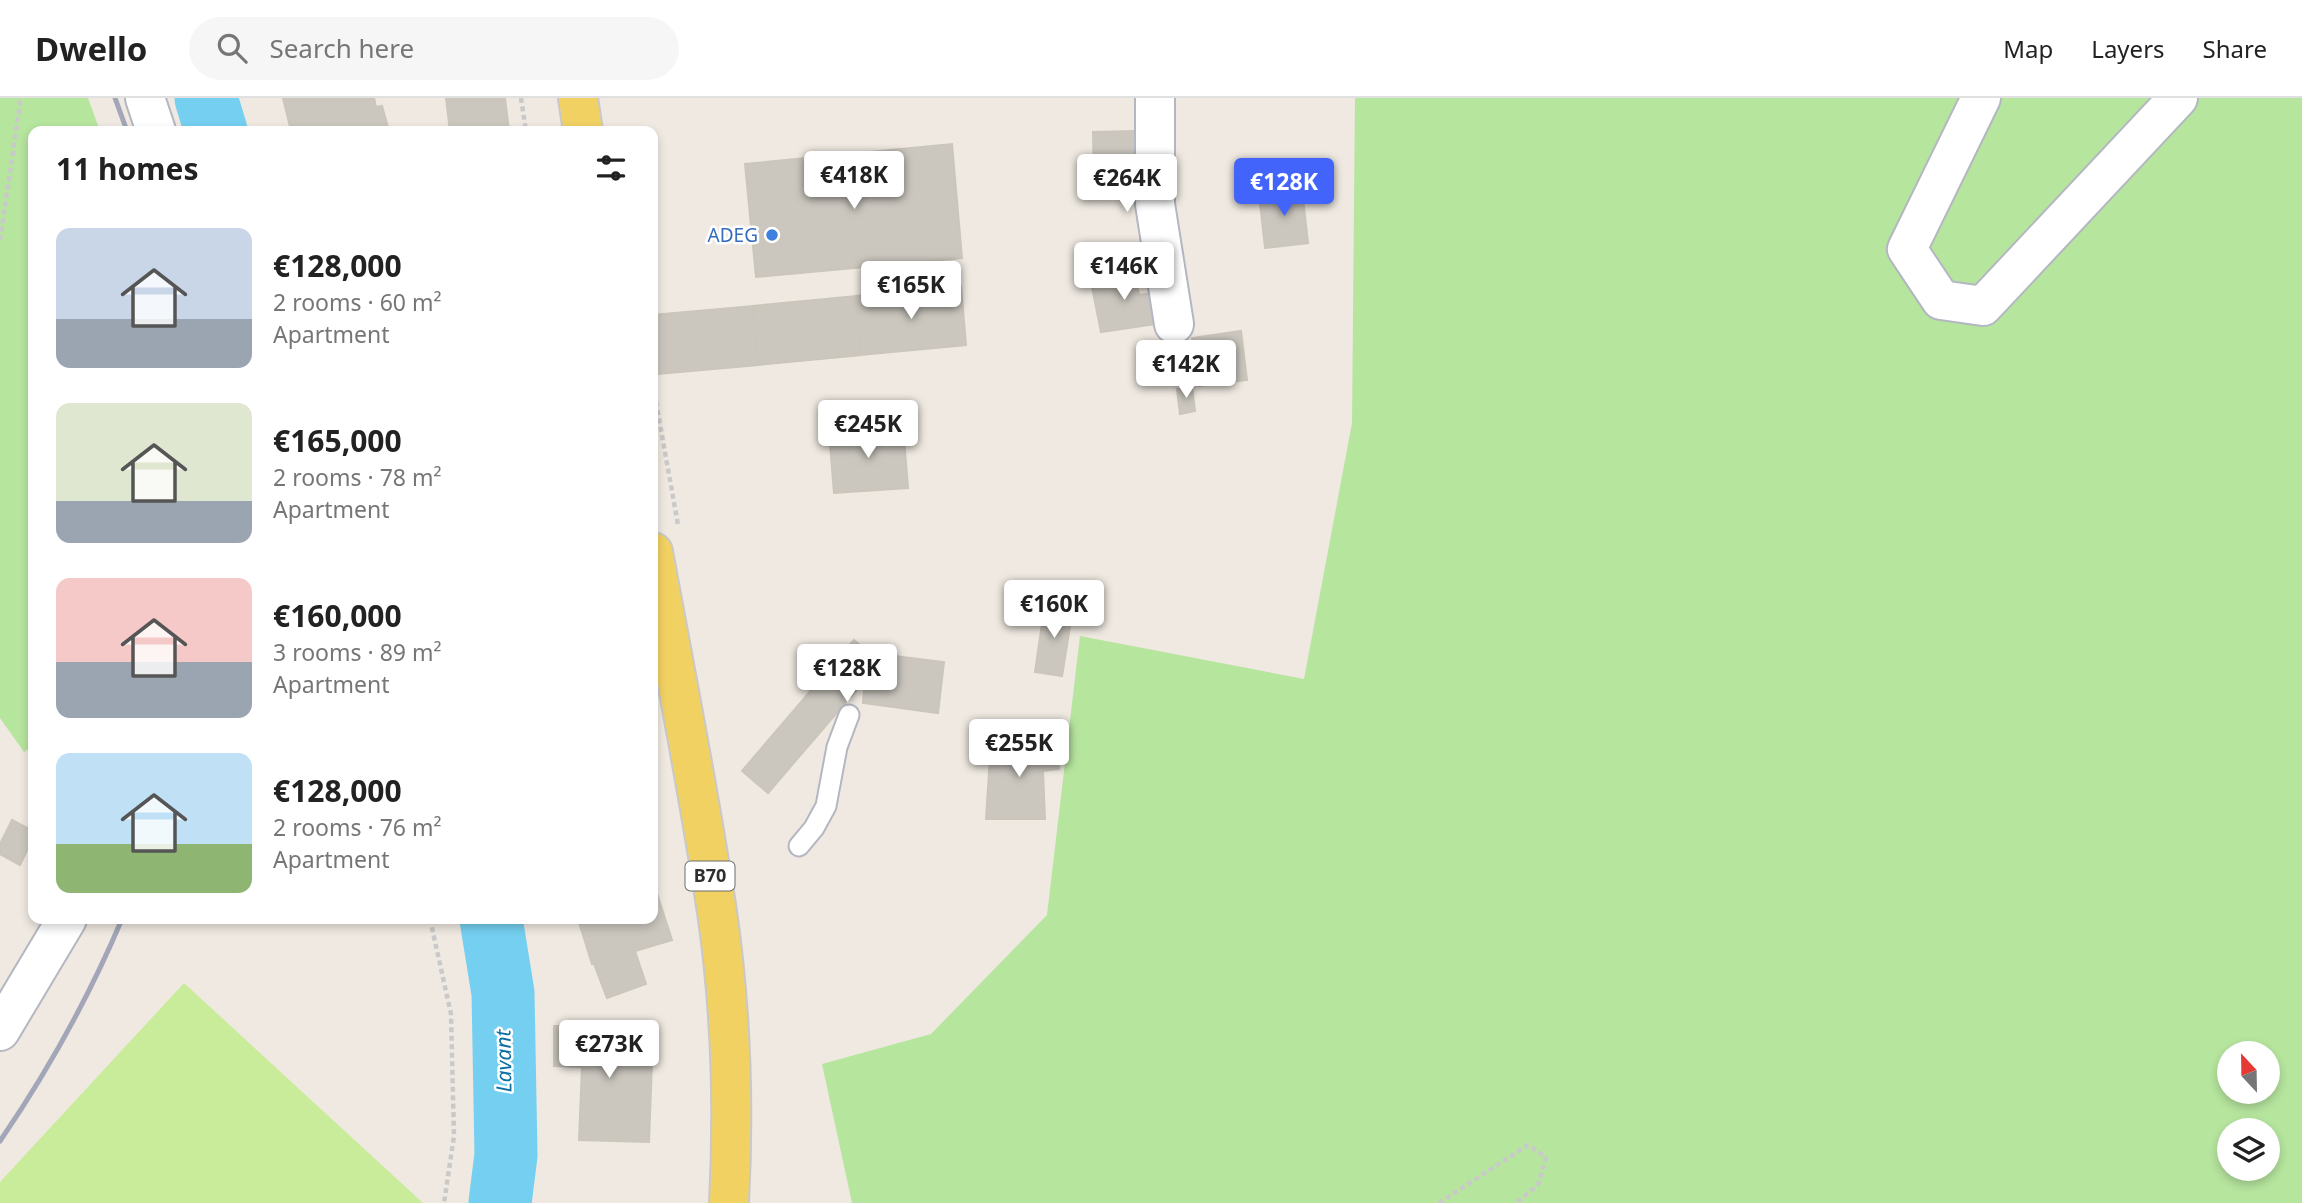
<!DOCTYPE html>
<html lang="en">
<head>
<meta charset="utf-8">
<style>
  :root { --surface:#fff; --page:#f6f6f6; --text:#222; --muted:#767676; --line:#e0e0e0; --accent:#4264fb }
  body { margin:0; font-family:"Noto Sans",sans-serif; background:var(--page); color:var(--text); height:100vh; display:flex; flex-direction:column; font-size:26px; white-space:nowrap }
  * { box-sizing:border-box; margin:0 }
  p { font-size:23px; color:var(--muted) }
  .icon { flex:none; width:38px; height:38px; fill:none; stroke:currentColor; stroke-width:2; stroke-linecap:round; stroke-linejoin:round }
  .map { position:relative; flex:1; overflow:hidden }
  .drawer { position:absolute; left:28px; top:28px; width:630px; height:798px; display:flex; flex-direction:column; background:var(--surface); border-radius:14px; box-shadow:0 4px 10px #0003 }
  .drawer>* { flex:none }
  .needle { width:46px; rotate:338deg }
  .tools { position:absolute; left:2217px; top:943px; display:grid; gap:14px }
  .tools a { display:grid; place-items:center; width:63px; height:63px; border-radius:50%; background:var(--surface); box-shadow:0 4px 10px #0003; font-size:35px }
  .price { position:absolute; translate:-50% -60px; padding:0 16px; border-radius:7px; background:#fff; color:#222; font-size:23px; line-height:46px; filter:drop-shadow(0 2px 4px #0008) }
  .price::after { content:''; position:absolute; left:50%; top:42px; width:21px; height:16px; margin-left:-10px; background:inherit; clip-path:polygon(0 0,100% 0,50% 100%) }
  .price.current { background:var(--accent); color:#fff }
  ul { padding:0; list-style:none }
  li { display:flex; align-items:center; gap:21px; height:175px; padding:0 28px }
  li span { display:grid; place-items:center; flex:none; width:196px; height:140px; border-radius:14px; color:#555 }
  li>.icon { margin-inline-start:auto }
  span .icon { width:84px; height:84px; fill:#fffc; stroke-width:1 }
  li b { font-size:30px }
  h2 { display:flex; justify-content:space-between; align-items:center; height:84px; padding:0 28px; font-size:30px }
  header { display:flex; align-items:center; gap:42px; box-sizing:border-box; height:98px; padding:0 35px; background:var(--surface); border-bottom:2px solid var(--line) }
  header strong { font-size:33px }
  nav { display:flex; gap:38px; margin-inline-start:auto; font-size:24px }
  .search { width:490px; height:63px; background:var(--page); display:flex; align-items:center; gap:18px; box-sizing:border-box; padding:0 24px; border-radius:38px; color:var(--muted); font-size:26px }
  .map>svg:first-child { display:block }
</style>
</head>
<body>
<header>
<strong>Dwello</strong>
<div class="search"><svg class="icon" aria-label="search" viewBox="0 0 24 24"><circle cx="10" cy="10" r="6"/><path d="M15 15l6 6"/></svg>Search here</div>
<nav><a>Map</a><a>Layers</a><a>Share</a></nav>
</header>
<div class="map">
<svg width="2302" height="1105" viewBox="0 0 2302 1105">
  <rect width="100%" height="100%" fill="#efe9e1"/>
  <!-- green -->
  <path fill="#b6e59e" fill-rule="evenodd" d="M0,0H88L100,33H33V648L24,654L0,620Z
    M1355,0H2302V1105H852L822,966L931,936L1047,817L1080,538L1304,581L1352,325ZM2230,956H2268V994H2230ZM2230,1032H2268V1071H2230Z"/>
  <!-- pitch -->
  <path fill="#c9ec9a" d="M184,885L423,1105H0V1084Z"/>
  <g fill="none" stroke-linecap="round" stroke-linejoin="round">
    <!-- river -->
    <path stroke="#75cff0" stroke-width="63" d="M206,0L216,33
      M491,821L503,895L506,1057L500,1105"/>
  </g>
  <!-- building -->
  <path fill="#cbc7bf" stroke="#cbc5ba" stroke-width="2" d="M283,0H374L376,9L382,8L389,33H291Z
    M446,0H505L509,33H450Z
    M1134,33V91L1094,92L1093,34Z
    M952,46L962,160L756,179L745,66Z
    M1302,91L1308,145L1265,150L1259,96Z
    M1134,170L1139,197L1159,194L1163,225L1101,234L1090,179Z
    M961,188L966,247L861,257L856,198Z
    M856,198L861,257L758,267L753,208Z
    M753,208L758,267L658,276L653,217Z
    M1241,233L1247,282L1199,288L1192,240Z
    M1192,289L1195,313L1180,316L1177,291Z
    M903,328L908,390L834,395L829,333Z
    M1045,505L1073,510L1062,578L1035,574Z
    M854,542L870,555L944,564L938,615L863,605L865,582L768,695L742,673Z
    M991,643L1057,645L1059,671L1043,673L1045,721H986Z
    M12,722L33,733V740L20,767L0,756V746Z
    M653,783L672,842L635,853L646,886L607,900L594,866H592L578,821H653Z
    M554,928L648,929L647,965H652L649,1044L579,1042L582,969L554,968Z"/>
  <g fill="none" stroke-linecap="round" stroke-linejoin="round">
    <!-- service casing -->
    <g stroke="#b4b7c1" stroke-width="23">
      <path id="service" d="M799,748L814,730L826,708L837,649L849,617"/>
    </g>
    <!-- minor casing -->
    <g stroke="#b4b7c1" stroke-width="42">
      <path id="minor" d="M145,0L156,33
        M1155,0V106L1174,226
        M1981,0L1907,151L1941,202L1983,208L2178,0
        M0,933L67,821"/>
    </g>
    <!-- primary casing -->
    <g stroke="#c9c9c9" stroke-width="42">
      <path id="primary" d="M578,0L583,33
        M653,454C675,574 699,694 717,814C731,910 734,1009 729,1105"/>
    </g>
    <!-- path -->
    <path stroke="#c9c9c9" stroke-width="4.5" stroke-dasharray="5 3.5" stroke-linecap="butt" d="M521,0L526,33
      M0,142L20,6L18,0
      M653,287L678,427
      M430,821L451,916L454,1038L444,1105
      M1439,1105L1528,1047L1546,1059L1538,1087L1516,1105"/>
    <!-- service -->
    <use href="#service" stroke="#fff" stroke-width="19"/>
    <!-- minor -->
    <use href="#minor" stroke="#fff" stroke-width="38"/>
    <!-- primary -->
    <use href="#primary" stroke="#f2d163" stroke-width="38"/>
    <!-- rail -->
    <path stroke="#a3a6b8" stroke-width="5" d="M115,0L127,33
      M0,1043C48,973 89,899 122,821"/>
  </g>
  <!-- markers -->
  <circle fill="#3f7fe0" stroke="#fff" stroke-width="2.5" cx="772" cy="137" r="7"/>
  <g text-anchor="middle" stroke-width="5" stroke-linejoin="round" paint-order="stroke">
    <!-- shield labels -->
    <rect fill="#fff" stroke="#6d6d6d" stroke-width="2" x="685.5" y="763.5" width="49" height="29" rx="5"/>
    <g font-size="18" font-weight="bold" fill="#2e2e2e">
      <text x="710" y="784">B70</text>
    </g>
    <!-- shop labels -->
    <g font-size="19" fill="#366cbe" stroke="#fff" text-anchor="end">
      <text x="758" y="144">ADEG</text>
    </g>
    <!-- water labels -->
    <g font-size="21" font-style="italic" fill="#0d6fa3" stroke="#fff">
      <text transform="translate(504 963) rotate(-91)" y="7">Lavant</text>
    </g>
  </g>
</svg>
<div class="tools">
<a><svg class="needle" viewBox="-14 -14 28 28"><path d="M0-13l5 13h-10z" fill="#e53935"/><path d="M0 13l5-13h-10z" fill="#767676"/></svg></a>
<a><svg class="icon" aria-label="layers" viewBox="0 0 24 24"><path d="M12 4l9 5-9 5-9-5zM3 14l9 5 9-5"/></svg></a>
</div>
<b class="price" style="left:854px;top:113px">€418K</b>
<b class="price" style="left:1127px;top:116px">€264K</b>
<b class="price current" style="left:1284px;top:120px">€128K</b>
<b class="price" style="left:1124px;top:204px">€146K</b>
<b class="price" style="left:911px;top:223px">€165K</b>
<b class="price" style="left:1186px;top:302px">€142K</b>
<b class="price" style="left:868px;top:362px">€245K</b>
<b class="price" style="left:1054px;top:542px">€160K</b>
<b class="price" style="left:847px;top:606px">€128K</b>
<b class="price" style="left:1019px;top:681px">€255K</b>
<b class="price" style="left:609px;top:982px">€273K</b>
<section class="drawer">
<h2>11 homes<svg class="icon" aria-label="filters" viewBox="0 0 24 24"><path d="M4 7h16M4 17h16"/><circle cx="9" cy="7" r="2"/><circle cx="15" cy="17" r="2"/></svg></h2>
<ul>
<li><span style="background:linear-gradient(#c9d6e8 65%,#9aa5b1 0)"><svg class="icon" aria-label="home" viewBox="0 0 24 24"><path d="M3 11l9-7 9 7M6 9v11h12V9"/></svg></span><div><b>€128,000</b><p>2 rooms · 60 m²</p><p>Apartment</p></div></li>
<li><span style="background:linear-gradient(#dfe7d0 70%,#9aa5b1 0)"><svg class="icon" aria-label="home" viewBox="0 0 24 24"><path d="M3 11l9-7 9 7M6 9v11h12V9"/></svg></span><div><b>€165,000</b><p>2 rooms · 78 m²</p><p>Apartment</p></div></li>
<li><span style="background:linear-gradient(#f6c9c9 60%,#9aa5b1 0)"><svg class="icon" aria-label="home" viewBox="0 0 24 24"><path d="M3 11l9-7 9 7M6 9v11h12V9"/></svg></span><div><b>€160,000</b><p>3 rooms · 89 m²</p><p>Apartment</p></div></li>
<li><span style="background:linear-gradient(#bfe0f5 65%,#8fb573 0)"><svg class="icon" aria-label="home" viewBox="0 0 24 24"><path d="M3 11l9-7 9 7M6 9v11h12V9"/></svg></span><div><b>€128,000</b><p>2 rooms · 76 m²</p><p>Apartment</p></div></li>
</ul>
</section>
</div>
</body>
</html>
